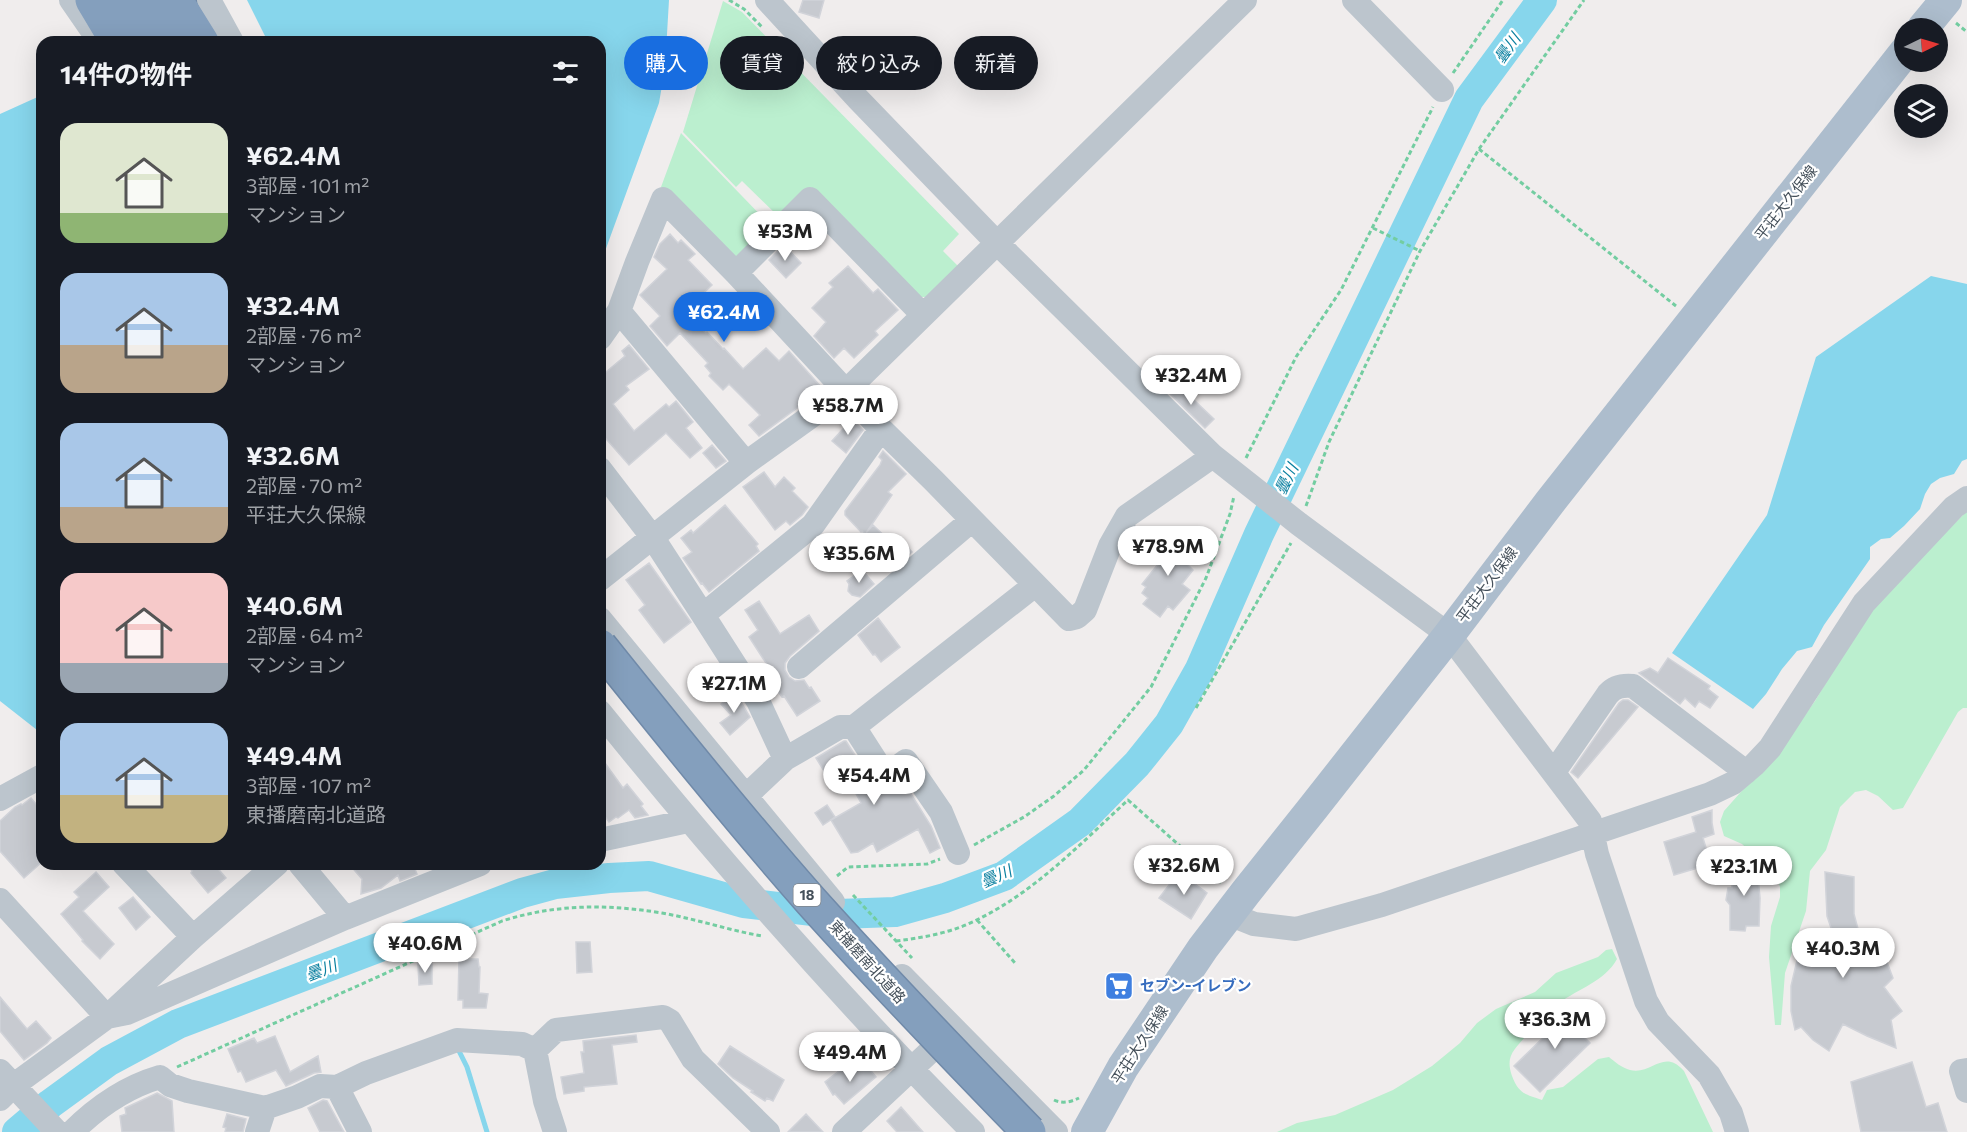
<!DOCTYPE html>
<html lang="ja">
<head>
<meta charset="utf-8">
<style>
  :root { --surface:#171b24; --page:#20242c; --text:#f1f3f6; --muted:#9ea1a6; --accent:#186de0 }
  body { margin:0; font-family:Commissioner,"Noto Sans JP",sans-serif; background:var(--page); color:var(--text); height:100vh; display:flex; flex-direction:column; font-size:22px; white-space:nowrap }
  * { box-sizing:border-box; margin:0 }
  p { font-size:20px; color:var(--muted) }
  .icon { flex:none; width:33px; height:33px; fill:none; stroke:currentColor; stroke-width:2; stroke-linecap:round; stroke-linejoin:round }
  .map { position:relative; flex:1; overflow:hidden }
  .details { position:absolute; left:36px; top:36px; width:570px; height:834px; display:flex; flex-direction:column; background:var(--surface); border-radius:18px; box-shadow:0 6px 24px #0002 }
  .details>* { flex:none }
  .banner { position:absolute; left:624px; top:36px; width:570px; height:54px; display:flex; gap:12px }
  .needle { width:39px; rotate:85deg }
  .controls { position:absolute; left:1894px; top:18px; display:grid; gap:12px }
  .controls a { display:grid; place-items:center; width:54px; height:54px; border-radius:50%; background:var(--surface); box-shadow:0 6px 24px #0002; font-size:30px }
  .price { position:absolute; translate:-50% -51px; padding:0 14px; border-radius:21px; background:#fff; color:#222; font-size:20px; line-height:39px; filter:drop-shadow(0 2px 3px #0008) }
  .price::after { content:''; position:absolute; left:50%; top:36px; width:18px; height:14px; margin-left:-9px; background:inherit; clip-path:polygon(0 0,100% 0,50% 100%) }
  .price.selected { background:var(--accent); color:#fff }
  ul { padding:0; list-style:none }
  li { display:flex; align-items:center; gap:18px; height:150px; padding:0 24px }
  li span { display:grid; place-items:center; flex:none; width:168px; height:120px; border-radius:18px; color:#555 }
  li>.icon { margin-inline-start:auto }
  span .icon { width:72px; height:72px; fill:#fffc; stroke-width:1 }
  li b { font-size:26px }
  h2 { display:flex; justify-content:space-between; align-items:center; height:72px; padding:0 24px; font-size:26px }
  .chip { padding:0 21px; border-radius:27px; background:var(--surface); box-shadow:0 6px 24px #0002; font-size:21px; line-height:54px }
  .chip.selected { background:var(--accent); color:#fff }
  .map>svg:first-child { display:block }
</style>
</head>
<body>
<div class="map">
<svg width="1967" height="1132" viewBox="0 0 1967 1132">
  <rect width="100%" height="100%" fill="#f0eded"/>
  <!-- green -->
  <path fill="#bbefcf" d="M723,1L742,12L959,234L943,251L958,266L927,297H917L811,187L780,218L742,181L736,187L683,132Z
    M681,133L772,227L741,259L730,260L661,187Z
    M1967,511V708H1963L1958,712L1903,808L1893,810L1878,796L1866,790L1855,792L1840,807L1826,850L1810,871L1806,911L1785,973L1781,1025H1775L1769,957L1771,926L1780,897V887L1773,867L1766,866L1742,844L1724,836L1720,822L1724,811L1755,776L1769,764L1815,701L1856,632L1885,592Z
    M1612,949L1617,959C1605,981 1578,989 1559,1003C1547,1013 1537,1025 1526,1036C1514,1050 1505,1056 1512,1076C1519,1094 1525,1094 1542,1100L1547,1090L1563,1087L1598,1059L1609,1057C1615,1062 1622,1068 1630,1070C1653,1075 1663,1048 1684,1071L1713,1132H1277L1297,1123L1335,1115L1393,1090L1432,1066L1460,1043L1477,1023L1496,1009L1535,992L1556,973L1598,957L1606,950Z"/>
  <!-- water -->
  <path fill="#87d6ec" d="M247,0H669L665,68L659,103L600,265V42H268Z
    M42,95V723L37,730L0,701V114Z
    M1931,276L1967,284V459L1962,461L1954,474L1940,478L1931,484L1925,494L1920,509L1904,526L1890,538L1881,539L1870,547V559L1824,625L1812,647L1797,651L1782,669L1766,694L1753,709L1672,653L1767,515L1816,357Z"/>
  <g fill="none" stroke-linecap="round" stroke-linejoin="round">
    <!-- stream -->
    <path stroke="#87d6ec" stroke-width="5" d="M458,1049L467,1067L487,1132"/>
    <!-- river -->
    <path stroke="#87d6ec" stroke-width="30" d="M17,1132L50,1104L109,1061L178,1024L522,893L555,884L609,878L649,876L744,903L838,914L895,912L945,898L1004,876L1080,822L1137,764L1169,724L1200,669L1259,534L1469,99L1542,0"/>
  </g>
  <!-- building -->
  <path fill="#c7cad0" stroke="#d1d3d9" stroke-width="1.5" d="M803,0H824L819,18L799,12Z
    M670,234L678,243L681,240L695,254L688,260L712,285L684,312L706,333L707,332L723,349L724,348L743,369L766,348L779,361L789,351L822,388L804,403L759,436L749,425L760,415L729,384L723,390L709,376L711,373L705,366L708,363L680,333L667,346L650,326L660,316L640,295L667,269L654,257L660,244Z
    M784,245L801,263L786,278L769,260Z
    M848,266L873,293L878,289L898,310L875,331L878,335L854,358L844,348L834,358L814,336L826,322L812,308L833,287L829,283Z
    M629,345L649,369L626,386L629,390L613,404L634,431L666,404L669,407L676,401L693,422L686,428L702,448L690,458L666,433L629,465L600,432V377L625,356L622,351Z
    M1176,383L1214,419L1205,428L1168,392Z
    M852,419L863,430L846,453L832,441Z
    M712,445L726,461L716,468L703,453Z
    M883,451L906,474L888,492L892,495L866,533L873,525L893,544L899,538L912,552L895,567L886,560L881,554L884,552L862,531L861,532L845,515V511L880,465L882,460L879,457Z
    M764,472L775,487L784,477L795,488L792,491L808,507L802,515L790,525L786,521L775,530L743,487Z
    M725,505L758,544L756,546L759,551L709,592L702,583L701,584L683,558L692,552L681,538L691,530L693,533Z
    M1184,531L1193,542L1178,555L1193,570L1182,584L1190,590L1173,610L1168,606L1160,617L1143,604L1148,598L1142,593L1146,587L1142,584L1159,563L1154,556Z
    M649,563L691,622L664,643L639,610L645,605L626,580Z
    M862,570L874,584L860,597L852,595L848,591L849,584L847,581Z
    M759,601L780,634L809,615L819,631L790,656L785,663V670L789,677L795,681L804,680L809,688L811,687L820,701L797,716L784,696L782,697L772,683L777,680L749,637L758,630L745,610Z
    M878,618L900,647L881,662L875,654L873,655L858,635Z
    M1668,658L1710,686L1708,689L1718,697L1710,708L1699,701L1695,707L1685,698L1680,704L1639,673L1650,668L1658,673Z
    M735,692L750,717L730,735L720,723L731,715L721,704Z
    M1623,700H1628L1638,707L1578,778L1571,772L1619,703Z
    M844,741H846L869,777L881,784L883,787L885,785L894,786L903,781L931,826L940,848L930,853L918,829L877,852L873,843L858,852L851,853L831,820L861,803L849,781L835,789L816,758Z
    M600,756L623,788L627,784L643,804L641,806L648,815L635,818L629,810L618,818L616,817L609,822L600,810Z
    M31,798L42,811V862L24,878L0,851V821L15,807L21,804L22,805Z
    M827,805L835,817L823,825L815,813Z
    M1712,810V823L1714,834L1703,838L1711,864L1674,875L1664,842L1696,832L1692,817Z
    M187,864H214L226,878L208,893L191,873L192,871Z
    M349,864H413L417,874L400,881L398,875L381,888L361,894L362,879Z
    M1732,864L1757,865L1760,898L1759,926H1746L1745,931L1730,930V905L1726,900L1728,888H1732Z
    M96,872L109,887L83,911L114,944L100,959L82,941L83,940L61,914L79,897L74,892Z
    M1179,872L1207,893L1191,919L1159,898Z
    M1825,872L1854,877V914L1865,955L1882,949L1893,978L1884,987L1902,1011L1891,1020L1896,1048L1867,1036L1843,1024L1829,1051L1813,1040L1801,1027L1795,1030L1791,1011V986L1798,956L1806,941L1846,972L1827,916Z
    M133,897L150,917L136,930L119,908Z
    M576,942H590L592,972L577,973Z
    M459,959H478L479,967H480L479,993L488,994L486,1008H463V1000H458Z
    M418,964H432V984L419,985Z
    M0,997L27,1029L36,1021L51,1038L47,1043L24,1060L0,1031Z
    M1575,1007L1592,1025L1582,1035L1590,1043L1540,1092L1514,1066Z
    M636,1035L637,1042L612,1045L617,1084L584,1087V1091L564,1094L561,1077L584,1073L581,1052H584L583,1041Z
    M275,1036L290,1072L318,1056L321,1072L314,1073L286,1086L276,1070L246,1082L241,1071L238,1072L228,1049L254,1038L257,1043Z
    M730,1046L784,1080L773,1101L767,1098L765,1101L751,1092L753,1091L733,1078L718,1064Z
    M1912,1062L1926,1107L1938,1103L1947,1132H1861L1851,1082Z
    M861,1065L864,1068L867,1066L876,1077L844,1104L835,1094L833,1095L825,1082L844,1067L850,1074Z
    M157,1093L172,1101L174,1132H122L120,1116L126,1114L125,1108Z
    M323,1100L327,1101L344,1132H320L308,1108Z
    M901,1107L923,1132H897L887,1121Z
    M227,1114L246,1119L243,1132H225L226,1128L223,1127Z
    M806,1114L823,1132H788Z"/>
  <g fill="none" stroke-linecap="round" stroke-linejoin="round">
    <!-- highway casing -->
    <g stroke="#708aa9" stroke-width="36">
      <path id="highway" d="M92,0L117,42
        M122,0L148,42
        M150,0L176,42
        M176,0L202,42"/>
    </g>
    <!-- path -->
    <path stroke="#73cda1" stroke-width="3" stroke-dasharray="4.5 3" stroke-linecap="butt" d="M729,0L744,9L762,27
      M1956,23L1967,32
      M1453,73L1503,0
      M1479,149L1676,306
      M1373,228L1420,251
      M1246,458L1296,357L1341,290L1433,107
      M1306,506L1329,442L1420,251L1479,149L1584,0
      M1196,708L1291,543
      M974,845L1024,817L1054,796L1084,770L1151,687L1206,578L1230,514L1234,496
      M837,876L848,867L927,864L940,859
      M853,895L912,958
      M977,920L1015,963
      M896,941C920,938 945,934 968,924C1031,896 1078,846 1128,800L1222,883
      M177,1067L502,921C556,904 606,904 662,913C696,919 728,930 762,936
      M1054,1100C1062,1104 1071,1102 1079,1098"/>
    <!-- minor -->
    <path stroke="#bcc5cd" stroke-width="24" d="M71,0L100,42
      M209,0L232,42
      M767,0L858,99L998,244L1213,456L1299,524L1449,635L1590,821L1597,854L1646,1001L1658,1022L1709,1075L1731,1113L1737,1132
      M1354,0L1442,90
      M736,273L810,199L923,315
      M619,311L746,463
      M600,338L619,311L637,262L663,199L736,273L881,429L934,481L1069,619L1077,617L1085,610L1110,546L1127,516L1213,456
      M600,469L653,538L703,615L758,701L785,759
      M600,579L746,463L845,392L1245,0
      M703,615L813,525L881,429
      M600,619L833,902
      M799,667L972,520
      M600,712C718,858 841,999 973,1132
      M854,727L881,769L891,772L906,761L941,812L958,853
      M1554,772L1608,694C1615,686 1623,685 1633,686L1746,772
      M746,796L785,759L840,727H854L1035,585
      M0,799L42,776
      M600,840L688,821
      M124,864L193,937
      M300,864L345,918
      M0,900L107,1017
      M1229,914L1254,924L1296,929L1382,905L1710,794L1733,783L1754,765L1770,748L1864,603L1954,507L1967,498
      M902,976L1056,1132
      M107,1017L127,1013L345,918L480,864
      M535,1050L545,1101L555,1132
      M1967,1070L1961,1071L1967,1091
      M0,1071L57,1132
      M337,1087L360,1132
      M0,1099L14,1085L107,1017L193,937L277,864
      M72,1132C96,1108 126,1087 160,1077L170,1085L188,1091L265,1108L297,1097L320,1086L337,1087L366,1073L457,1040L522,1044L535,1050L556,1030L663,1017L670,1021L693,1059L768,1132
      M257,1132L265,1108
      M844,1132L952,1031"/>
    <!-- major -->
    <path stroke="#adbdcd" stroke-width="32" d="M1923,28L1946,0
      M1087,1132L1123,1067L1203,948L1246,892L1313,808L1449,635L1550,502L1905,52"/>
    <!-- highway -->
    <use href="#highway" stroke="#849fbd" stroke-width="33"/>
    <!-- highway-bridge casing -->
    <g stroke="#708aa9" stroke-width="36" stroke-linecap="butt">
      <path id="highway-bridge" d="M600,646C669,732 738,818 811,901C882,980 955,1056 1029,1132"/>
    </g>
    <!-- highway-bridge -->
    <use href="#highway-bridge" stroke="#849fbd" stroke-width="33"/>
  </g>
  <!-- icons -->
  <defs>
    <g id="supermarket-square" transform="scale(1.5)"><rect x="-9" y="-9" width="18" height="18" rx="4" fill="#3f7fe0" stroke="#fff"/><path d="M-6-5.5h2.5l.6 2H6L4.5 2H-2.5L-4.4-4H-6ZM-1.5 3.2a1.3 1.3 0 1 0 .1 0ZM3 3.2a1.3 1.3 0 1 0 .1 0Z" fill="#fff"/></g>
  </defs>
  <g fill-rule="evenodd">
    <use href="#supermarket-square" x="1119" y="986"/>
  </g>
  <g text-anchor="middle" stroke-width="4.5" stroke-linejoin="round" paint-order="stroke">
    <!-- shield labels -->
    <rect fill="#fff" stroke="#7e858c" stroke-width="1.5" x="793.5" y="884" width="27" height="22" rx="4.5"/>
    <g font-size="14" font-weight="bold" fill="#46515b">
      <text x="807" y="900">18</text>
    </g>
    <!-- street labels -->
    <g font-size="15" fill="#46515b" stroke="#fff">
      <text transform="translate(1786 203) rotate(-52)" y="5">平荘大久保線</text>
      <text transform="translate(1487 585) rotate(-53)" y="5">平荘大久保線</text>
      <text transform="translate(867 962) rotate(48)" y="5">東播磨南北道路</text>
      <text transform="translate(1140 1045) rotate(-57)" y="5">平荘大久保線</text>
    </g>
    <!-- shop labels -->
    <g font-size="15" font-weight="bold" fill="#366cbe" stroke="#fff" text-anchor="start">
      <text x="1140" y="991">セブン-イレブン</text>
    </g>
    <!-- water labels -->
    <g font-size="16" font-style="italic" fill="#0b80a0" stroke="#fff">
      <text transform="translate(1507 48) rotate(-54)" y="6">曇川</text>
      <text transform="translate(1286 479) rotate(-64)" y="6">曇川</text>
      <text transform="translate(996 876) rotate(-24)" y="6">曇川</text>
      <text transform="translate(321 970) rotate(-21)" y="6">曇川</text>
    </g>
  </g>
</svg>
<div class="controls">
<a><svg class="needle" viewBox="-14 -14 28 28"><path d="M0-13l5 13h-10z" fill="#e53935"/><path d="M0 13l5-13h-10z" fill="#9ea1a6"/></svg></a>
<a><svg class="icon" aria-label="layers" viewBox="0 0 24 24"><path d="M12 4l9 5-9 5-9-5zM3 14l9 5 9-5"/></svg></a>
</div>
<b class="price" style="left:785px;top:262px">¥53M</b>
<b class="price selected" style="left:724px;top:343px">¥62.4M</b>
<b class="price" style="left:1191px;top:406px">¥32.4M</b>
<b class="price" style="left:848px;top:436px">¥58.7M</b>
<b class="price" style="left:1168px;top:577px">¥78.9M</b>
<b class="price" style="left:859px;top:584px">¥35.6M</b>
<b class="price" style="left:734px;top:714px">¥27.1M</b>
<b class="price" style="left:874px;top:806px">¥54.4M</b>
<b class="price" style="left:1184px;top:896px">¥32.6M</b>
<b class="price" style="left:1744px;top:897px">¥23.1M</b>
<b class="price" style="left:425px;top:974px">¥40.6M</b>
<b class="price" style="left:1843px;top:979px">¥40.3M</b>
<b class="price" style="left:1555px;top:1050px">¥36.3M</b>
<b class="price" style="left:850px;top:1083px">¥49.4M</b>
<div class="banner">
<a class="chip selected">購入</a>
<a class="chip">賃貸</a>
<a class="chip">絞り込み</a>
<a class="chip">新着</a>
</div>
<section class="details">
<h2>14件の物件<svg class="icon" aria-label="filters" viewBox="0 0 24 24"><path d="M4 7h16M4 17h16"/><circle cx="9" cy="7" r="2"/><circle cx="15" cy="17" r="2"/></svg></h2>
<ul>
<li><span style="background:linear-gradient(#dfe7d0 75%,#8fb573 0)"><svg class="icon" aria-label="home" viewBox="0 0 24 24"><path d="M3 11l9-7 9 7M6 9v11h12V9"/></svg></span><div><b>¥62.4M</b><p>3部屋 · 101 m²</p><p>マンション</p></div></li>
<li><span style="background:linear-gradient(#a9c7e8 60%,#b9a48a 0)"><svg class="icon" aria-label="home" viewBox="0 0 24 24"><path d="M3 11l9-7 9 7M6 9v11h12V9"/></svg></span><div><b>¥32.4M</b><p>2部屋 · 76 m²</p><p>マンション</p></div></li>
<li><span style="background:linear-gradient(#a9c7e8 70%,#b9a48a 0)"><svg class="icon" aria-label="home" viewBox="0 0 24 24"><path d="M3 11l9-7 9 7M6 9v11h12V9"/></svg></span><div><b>¥32.6M</b><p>2部屋 · 70 m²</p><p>平荘大久保線</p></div></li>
<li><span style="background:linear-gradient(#f6c9c9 75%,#9aa5b1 0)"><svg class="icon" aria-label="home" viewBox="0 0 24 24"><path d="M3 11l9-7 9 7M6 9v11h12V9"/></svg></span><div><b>¥40.6M</b><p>2部屋 · 64 m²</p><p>マンション</p></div></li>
<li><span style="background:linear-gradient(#a9c7e8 60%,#c2b280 0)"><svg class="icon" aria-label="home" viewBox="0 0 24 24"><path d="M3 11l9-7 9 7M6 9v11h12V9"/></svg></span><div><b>¥49.4M</b><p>3部屋 · 107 m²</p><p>東播磨南北道路</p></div></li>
</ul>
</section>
</div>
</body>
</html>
